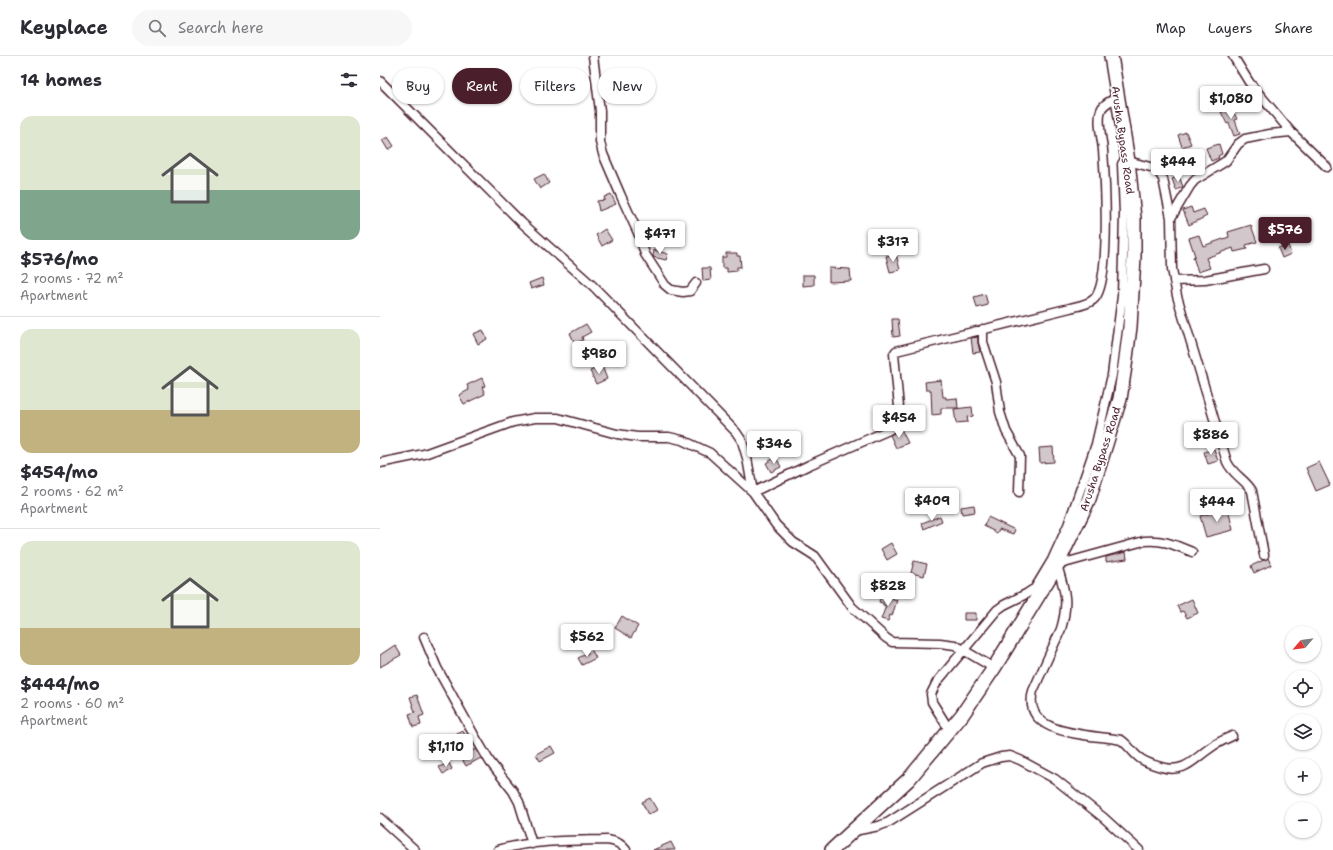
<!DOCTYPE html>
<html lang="en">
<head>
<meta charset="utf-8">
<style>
  :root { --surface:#fff; --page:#f7f7f7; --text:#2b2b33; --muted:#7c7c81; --line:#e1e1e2; --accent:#4a1f2b }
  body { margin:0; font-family:"Shantell Sans",sans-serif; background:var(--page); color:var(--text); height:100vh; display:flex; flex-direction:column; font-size:15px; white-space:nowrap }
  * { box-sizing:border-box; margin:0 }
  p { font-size:13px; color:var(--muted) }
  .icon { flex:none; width:22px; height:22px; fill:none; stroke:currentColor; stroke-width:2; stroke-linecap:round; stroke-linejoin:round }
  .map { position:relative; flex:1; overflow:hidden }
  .panel { display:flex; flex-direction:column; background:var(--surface); width:380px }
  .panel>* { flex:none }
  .top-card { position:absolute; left:12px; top:12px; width:380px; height:36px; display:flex; gap:8px }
  .needle { width:26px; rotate:242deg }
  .tools { position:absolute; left:905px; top:570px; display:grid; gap:8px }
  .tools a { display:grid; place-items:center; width:36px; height:36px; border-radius:50%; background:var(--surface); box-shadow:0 1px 3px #0004; font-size:20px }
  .price { position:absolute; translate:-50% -34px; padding:0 9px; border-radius:4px; background:#fff; color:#222; font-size:13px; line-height:26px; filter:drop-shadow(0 1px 2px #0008) }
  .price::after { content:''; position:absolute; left:50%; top:24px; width:12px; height:9px; margin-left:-6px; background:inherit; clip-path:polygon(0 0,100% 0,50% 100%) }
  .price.active { background:var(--accent); color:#fff }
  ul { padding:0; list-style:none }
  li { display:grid; align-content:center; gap:8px; height:212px; padding:0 20px }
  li+li { border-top:1px solid var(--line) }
  li span { display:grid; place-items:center; height:124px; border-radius:12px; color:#555 }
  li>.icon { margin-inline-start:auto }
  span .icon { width:72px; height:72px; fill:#fffc; stroke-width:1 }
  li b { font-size:17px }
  h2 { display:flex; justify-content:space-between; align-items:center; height:48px; padding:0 20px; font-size:17px }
  .tag { padding:0 14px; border-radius:18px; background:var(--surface); box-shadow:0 1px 3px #0004; font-size:14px; line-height:36px }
  .tag.active { background:var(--accent); color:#fff }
  header { display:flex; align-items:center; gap:24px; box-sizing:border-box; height:56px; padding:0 20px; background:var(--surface); border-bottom:1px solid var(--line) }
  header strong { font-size:19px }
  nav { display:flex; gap:22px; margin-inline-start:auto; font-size:14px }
  .search { width:280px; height:36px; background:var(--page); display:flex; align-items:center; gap:10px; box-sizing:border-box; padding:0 14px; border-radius:22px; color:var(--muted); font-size:15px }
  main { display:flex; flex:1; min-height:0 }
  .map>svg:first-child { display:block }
</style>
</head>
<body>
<header>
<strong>Keyplace</strong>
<div class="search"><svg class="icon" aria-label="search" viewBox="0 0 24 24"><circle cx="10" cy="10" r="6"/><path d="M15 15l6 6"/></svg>Search here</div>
<nav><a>Map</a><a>Layers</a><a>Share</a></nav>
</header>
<main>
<section class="panel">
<h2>14 homes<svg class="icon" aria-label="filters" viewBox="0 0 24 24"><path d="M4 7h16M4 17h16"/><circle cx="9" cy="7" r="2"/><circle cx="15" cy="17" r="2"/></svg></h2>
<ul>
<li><span style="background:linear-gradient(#dfe7d0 60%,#7fa58c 0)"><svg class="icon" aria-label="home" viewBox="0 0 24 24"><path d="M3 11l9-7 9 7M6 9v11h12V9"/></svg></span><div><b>$576/mo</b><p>2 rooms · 72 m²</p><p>Apartment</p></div></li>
<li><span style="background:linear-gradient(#dfe7d0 65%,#c2b280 0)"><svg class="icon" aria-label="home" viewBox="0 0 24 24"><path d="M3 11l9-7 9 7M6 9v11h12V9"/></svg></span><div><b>$454/mo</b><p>2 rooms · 62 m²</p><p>Apartment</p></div></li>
<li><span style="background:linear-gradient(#dfe7d0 70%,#c2b280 0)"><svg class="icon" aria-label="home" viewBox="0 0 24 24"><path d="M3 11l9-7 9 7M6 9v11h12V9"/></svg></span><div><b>$444/mo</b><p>2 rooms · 60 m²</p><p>Apartment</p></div></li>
</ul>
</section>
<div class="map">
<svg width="953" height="794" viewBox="0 0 953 794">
  <rect width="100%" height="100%" fill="#fff"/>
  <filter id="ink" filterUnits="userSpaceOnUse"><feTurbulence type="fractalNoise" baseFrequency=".025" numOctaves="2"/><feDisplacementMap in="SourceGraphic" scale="8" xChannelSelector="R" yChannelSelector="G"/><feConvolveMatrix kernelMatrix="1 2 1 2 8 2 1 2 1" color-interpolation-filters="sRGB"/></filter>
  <g filter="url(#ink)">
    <!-- building -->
    <path fill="#d2c7cb" stroke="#4a1f2b" d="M851,51L857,63L855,64L860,78L854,80L849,67L847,68L841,56Z
      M806,76L811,88L802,91L798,79Z
      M8,81L14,90L8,94L2,84Z
      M839,88L842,98L838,100L839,102L831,105L826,92Z
      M164,118L169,127L160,133L154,123Z
      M799,120L803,131L796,134L792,123Z
      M231,138L236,148L219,155L217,145L225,144L224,141Z
      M811,151L813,157L824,153L827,160L809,169L803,154Z
      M871,169L877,186L866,189L867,193L854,196L853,192L826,202L830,212L818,216L813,201L815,200L809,182L819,179L823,190L849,181L848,176Z
      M225,173L232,184L222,190L216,179Z
      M908,189L911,198L902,202L898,192Z
      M274,194L288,198L286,204L273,201Z
      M346,197H357V200H360L361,211H357V215L347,216V212H342V201H346Z
      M516,198L520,214L510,216L506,200Z
      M322,212H330L331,224L323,225Z
      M449,212L470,213L471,225L449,226Z
      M423,219H434V229L423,230Z
      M162,222L164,229L151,233L149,227Z
      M605,238L608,249L597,252L594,241Z
      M512,263H518L520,280L513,281Z
      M206,268L211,276L202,281L203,284L195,288L190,277Z
      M103,274L107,283L98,288L93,278Z
      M598,281V287L600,296L593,297L591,282Z
      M222,310L227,323L216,328L210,315Z
      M102,322L105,330L102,331L105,338L84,348L79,339L89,334L87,329Z
      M561,324L563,341H566V343L577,342L578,352H561V358L552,359L551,334H546L545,326Z
      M592,351L593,360L587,361L588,366L576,367L574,353Z
      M521,373L528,387L516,392L510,379Z
      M673,391L674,406L660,407L659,392Z
      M834,393L838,405L828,408L824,396Z
      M396,401L401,411L391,416L386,407Z
      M939,406L950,429L936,435L926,412Z
      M594,449L595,456L582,458L581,451Z
      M848,453L853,474L826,481L820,460Z
      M560,460L562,465L544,473L542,467Z
      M608,461L635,474L633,478L619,473L617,477L604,470Z
      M511,487L517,498L507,504L501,493Z
      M746,496L747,503L726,506V501Z
      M888,502L891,509L874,517L871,510Z
      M534,505L547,508L544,520L531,517Z
      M501,539L517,544L512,560L510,559L508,565L501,563L506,550L503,549V547L499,546Z
      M812,543L818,557L807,562L803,555L800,556L797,550Z
      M584,557H596V564H584Z
      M242,560L258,570L251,582L235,572Z
      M15,589L21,599L0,611V599Z
      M212,595L216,602L202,609L198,602Z
      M37,639L44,659L39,661L41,669L33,671L29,658L35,656L30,641Z
      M83,675L93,695L96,693L101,702L86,710L74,689L66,693L61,685Z
      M171,690L175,697L160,705L156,698Z
      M69,707L72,713L63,718L59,711Z
      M270,742L277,754L268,759L262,746Z
      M291,786L295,794H273Z"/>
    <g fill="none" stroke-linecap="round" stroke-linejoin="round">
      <!-- street casing -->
      <g stroke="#4a1f2b" stroke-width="11">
        <path id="street" d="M213,0L220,55V86L223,98L241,140L259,179L265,198L285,229L291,234L303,236L310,235L316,227
          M853,0L869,26L911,76L947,111
          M0,25L142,167L213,230L356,376L362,385L367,402L373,436L396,469L413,486L435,500L472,551L506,582L512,586L560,587L575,589L614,612
          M791,162L810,130L815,124L846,105L858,88L865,83L890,78L911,76
          M794,225L825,224L884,213
          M603,273V286L616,326L620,356L626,375L640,400L639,436
          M0,407L44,398L133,366L155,362H178L237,378L257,381H289L302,384L330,397L373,436L429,409L509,374L520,366V362L514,298L516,295L690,252C698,250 710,248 715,242C731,223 725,121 723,94C722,83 717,64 721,54C723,48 731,45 737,41
          M812,496C795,489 783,483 764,485L677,509C685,535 689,546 681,573L653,635C641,681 712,678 741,684C749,689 753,698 761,703C767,707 774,709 781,711C806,718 814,702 833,690C839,686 846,683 852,680
          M44,581L57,612L94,679L110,706L133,735L139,746L152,788
          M570,675L552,646L551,638L557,626L617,554L624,549L646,538L655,532L660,524L672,504L688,469L716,388L732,319L742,240L744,158L742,108L744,105H748L774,112L778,115L783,123L791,162L792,213L797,240L847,406C853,419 866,424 872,435L884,499
          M0,762L35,794
          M474,775L499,770L509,766L602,707L621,701L630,700L640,704L675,723L724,762L759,794
          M118,794C152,784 191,785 227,784C235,785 241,787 246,794"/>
      </g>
      <!-- primary casing -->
      <g stroke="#4a1f2b" stroke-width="16">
        <path id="primary" d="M452,794L529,723L582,659L614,612L677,509L709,443L740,343L745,310L750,271L754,201V162L748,105L731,0"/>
      </g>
      <!-- street -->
      <use href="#street" stroke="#fff" stroke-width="8"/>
      <!-- primary -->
      <use href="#primary" stroke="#fff" stroke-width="13"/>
    </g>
  </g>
  <g text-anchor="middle" stroke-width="3" stroke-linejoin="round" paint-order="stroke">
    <!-- street labels -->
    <g font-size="11" fill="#4a1f2b" stroke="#fff">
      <text transform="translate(743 84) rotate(82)" y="4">Arusha Bypass Road</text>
      <text transform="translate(720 403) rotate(-72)" y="4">Arusha Bypass Road</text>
    </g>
  </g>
</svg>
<div class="tools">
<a><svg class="needle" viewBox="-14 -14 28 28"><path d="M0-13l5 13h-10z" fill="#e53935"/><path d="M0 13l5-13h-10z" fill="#7c7c81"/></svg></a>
<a><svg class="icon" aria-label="locate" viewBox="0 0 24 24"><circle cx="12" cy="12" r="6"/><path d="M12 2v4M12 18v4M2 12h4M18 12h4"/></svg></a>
<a><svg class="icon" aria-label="layers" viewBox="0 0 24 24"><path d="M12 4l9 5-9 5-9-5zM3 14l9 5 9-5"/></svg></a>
<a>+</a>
<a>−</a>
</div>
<b class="price" style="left:851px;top:64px">$1,080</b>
<b class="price" style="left:798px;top:127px">$444</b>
<b class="price active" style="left:905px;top:195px">$576</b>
<b class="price" style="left:280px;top:199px">$471</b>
<b class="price" style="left:513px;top:207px">$317</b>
<b class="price" style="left:219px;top:319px">$980</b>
<b class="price" style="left:519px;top:383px">$454</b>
<b class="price" style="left:831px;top:400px">$886</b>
<b class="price" style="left:394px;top:409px">$346</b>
<b class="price" style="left:552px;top:466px">$409</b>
<b class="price" style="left:837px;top:467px">$444</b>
<b class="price" style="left:508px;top:551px">$828</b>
<b class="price" style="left:207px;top:602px">$562</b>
<b class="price" style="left:66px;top:712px">$1,110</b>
<div class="top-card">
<a class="tag">Buy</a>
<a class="tag active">Rent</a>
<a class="tag">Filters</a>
<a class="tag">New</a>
</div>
</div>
</main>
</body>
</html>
